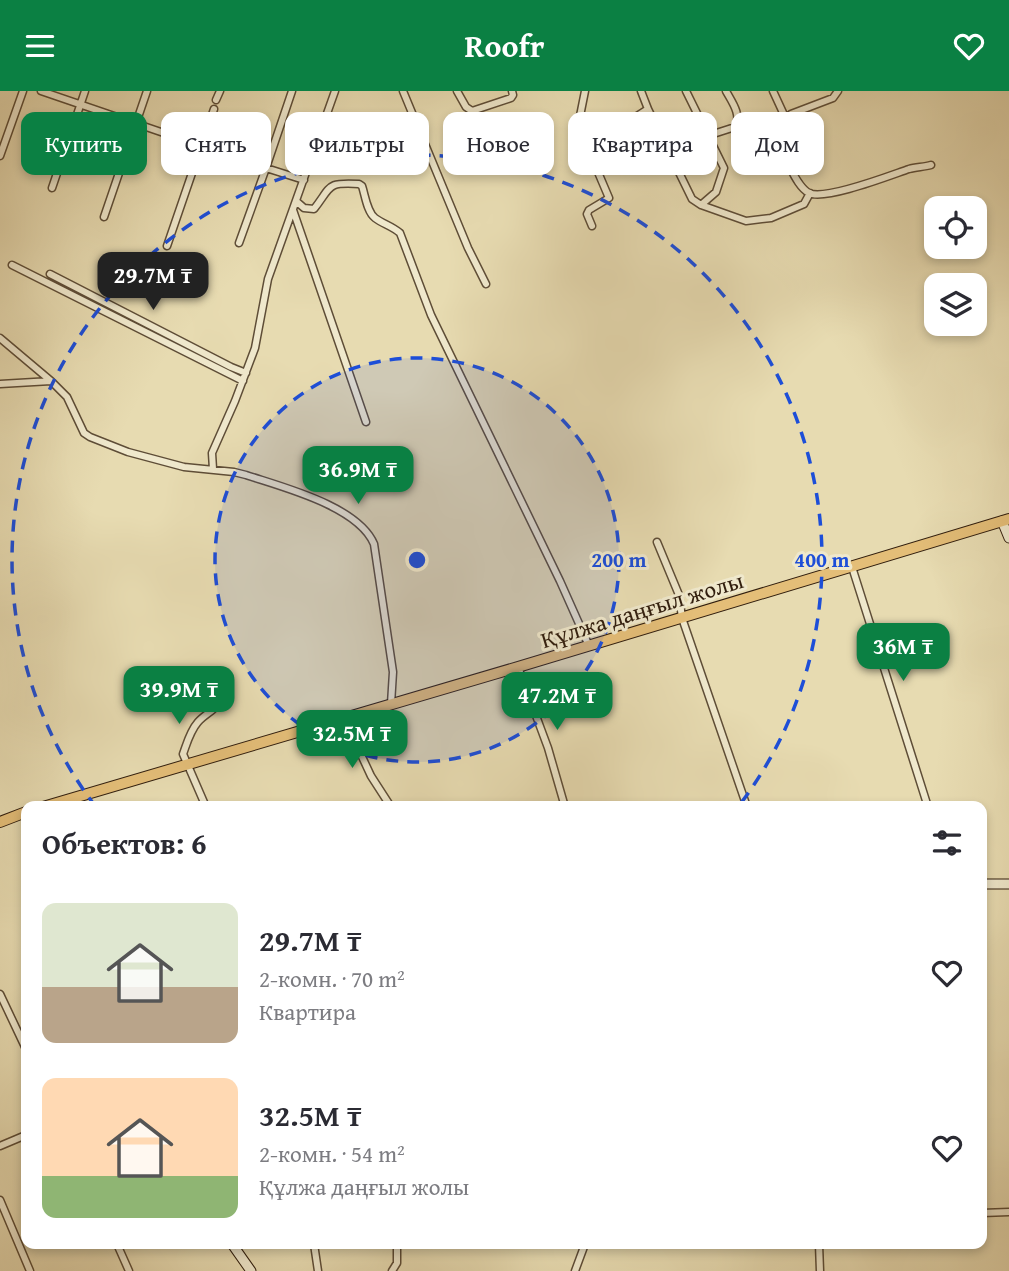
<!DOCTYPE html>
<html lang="ru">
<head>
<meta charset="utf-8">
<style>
  :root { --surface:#fff; --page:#f2f2f3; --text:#2b2b33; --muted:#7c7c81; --accent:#0b8043 }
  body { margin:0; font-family:"Gentium Book Plus",serif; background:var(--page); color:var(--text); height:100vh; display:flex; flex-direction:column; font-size:26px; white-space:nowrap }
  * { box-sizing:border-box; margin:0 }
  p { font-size:23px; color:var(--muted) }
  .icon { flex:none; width:38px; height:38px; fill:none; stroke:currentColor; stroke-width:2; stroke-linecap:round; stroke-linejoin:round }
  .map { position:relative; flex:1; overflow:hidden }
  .panel { position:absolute; left:21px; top:710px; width:966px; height:448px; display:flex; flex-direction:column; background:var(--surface); border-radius:14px; box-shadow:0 4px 10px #0003 }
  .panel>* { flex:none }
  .guide { position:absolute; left:21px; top:21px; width:968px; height:63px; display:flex; gap:14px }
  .buttons { position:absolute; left:924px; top:105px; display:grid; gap:14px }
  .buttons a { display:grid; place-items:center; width:63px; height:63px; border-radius:14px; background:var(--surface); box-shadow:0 4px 10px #0003; font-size:35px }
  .price { position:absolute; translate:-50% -60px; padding:0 16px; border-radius:14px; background:var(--accent); color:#fff; font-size:23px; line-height:46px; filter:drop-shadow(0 2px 4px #0008) }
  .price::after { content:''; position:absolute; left:50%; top:42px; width:21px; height:16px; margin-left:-10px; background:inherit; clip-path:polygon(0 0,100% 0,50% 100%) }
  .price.on { background:#222; color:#fff }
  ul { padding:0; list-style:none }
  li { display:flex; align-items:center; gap:21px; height:175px; padding:0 21px }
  li span { display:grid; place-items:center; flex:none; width:196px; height:140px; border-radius:14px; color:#555 }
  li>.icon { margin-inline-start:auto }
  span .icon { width:84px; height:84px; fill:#fffc; stroke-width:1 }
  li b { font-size:30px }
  h2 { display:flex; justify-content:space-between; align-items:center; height:84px; padding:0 21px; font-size:30px }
  .tag { padding:0 24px; border-radius:14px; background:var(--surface); box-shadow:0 4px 10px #0003; font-size:24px; line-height:63px }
  .tag.on { background:var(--accent); color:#fff }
  header { display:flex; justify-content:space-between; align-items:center; height:91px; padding:0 21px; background:var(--accent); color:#fff; font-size:32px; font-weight:700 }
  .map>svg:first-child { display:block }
</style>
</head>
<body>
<header><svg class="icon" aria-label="menu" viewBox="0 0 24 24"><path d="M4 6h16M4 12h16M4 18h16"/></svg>Roofr<svg class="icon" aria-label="heart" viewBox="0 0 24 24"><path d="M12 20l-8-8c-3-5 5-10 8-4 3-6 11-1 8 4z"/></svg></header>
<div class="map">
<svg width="1009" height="1180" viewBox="0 0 1009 1180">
  <rect width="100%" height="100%" fill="#e7dbb1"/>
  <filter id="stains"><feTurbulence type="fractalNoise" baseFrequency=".00286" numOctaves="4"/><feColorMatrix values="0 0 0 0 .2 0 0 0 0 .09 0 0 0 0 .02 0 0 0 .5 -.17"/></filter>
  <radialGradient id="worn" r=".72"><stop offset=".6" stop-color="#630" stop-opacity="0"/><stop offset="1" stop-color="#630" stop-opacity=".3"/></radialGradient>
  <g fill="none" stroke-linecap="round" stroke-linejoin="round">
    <!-- street casing -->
    <g stroke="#5e4d37" stroke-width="9">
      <path id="street" d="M41,0L231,65
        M403,0L468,157L486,193
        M457,0L466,16L472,20L511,7L513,4L512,0
        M773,0L785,26
        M838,0L833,7L791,23L776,35C774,47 782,60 787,71C792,80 799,97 809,102C825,110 891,84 909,78C916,76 924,76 931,74
        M216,9L220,0
        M648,18L692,108L701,114L716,101L724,77L686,0
        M585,44L580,25L585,0
        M707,45L735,36C742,24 732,11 726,0
        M0,65L23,0
        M234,66L266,77L292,0
        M52,97L85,0
        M296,110L304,117L314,118C332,95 326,91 359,93L362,95C365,104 367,121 375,127C383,133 392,135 400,142L431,224L560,490L589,555
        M701,114L746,130L771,127L804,113L810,102
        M293,119L366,331
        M104,126L147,0
        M592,135L587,123L589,119L609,107L592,67L585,44L587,40L637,25L648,18L641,0
        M239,152L266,77L304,89
        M167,155L214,18
        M12,174L243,290
        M50,183L231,276L246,282
        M0,247L51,290L67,306L84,342L90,346L128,361L184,376L234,381L246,384C282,396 358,415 374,453L393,581L391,613
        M0,293L51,290
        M213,378L212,362L235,310L255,257L268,188L335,0
        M657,451L679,504L682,527L747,716
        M852,476L928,716
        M518,576L548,657L565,716
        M344,627L371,685L391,716
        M206,716L183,663C187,652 190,640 198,631C205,623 214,620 220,611
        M0,903L26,958
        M0,1055L26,1044
        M0,1109L30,1180
        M982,1122L1009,1121
        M117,1153L129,1180
        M314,1153L318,1180
        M819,1153L820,1180
        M392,1180L397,1172V1153
        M575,1180L585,1153"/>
    </g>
    <!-- secondary casing -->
    <g stroke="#311e0e" stroke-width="11">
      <path id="secondary" d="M1002,430L1009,447
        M982,793H1009
        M232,1153L251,1180"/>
    </g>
    <!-- primary casing -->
    <g stroke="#311e0e" stroke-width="12">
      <path id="primary" d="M43,716L518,576L1009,428
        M0,731L26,721"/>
    </g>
    <!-- street -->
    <use href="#street" stroke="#efe8cc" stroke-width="6"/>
    <!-- secondary -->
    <use href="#secondary" stroke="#efe8cc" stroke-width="9"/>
    <!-- primary -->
    <use href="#primary" stroke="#e4be78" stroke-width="10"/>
  </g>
  <!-- distance rings -->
  <circle cx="417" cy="469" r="202" fill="#1d4ed8" fill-opacity=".12"/>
  <g fill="none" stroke="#1d4ed8" stroke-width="3.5" stroke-dasharray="12 9">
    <circle cx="417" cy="469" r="202"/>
    <path d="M96 716A405 405 0 1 1 738 716"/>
  </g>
  <g text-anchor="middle" stroke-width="6" stroke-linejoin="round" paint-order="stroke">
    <!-- street labels -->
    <g font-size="23" fill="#311e0e" stroke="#efe8cc">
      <text transform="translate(642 519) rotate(-17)" y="8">Құлжа даңғыл жолы</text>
    </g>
  </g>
  <circle cx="417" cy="469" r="10" fill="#1d4ed8" stroke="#efe8cc" stroke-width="3.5"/>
  <g font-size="21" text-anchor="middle" font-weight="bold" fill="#1d4ed8" stroke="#efe8cc" stroke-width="6" stroke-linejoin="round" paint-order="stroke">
    <text x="619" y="476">200 m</text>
    <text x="822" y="476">400 m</text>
  </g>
  <rect width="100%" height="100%" filter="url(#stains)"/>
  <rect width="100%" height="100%" fill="url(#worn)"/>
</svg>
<div class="buttons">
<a><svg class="icon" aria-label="locate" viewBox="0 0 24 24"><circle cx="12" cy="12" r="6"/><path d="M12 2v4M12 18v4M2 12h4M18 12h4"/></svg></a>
<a><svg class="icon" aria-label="layers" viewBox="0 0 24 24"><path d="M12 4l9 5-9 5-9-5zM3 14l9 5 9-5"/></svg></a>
</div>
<b class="price on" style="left:153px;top:221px">29.7M ₸</b>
<b class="price" style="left:358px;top:415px">36.9M ₸</b>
<b class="price" style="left:903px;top:592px">36M ₸</b>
<b class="price" style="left:179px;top:635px">39.9M ₸</b>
<b class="price" style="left:557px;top:641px">47.2M ₸</b>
<b class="price" style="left:352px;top:679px">32.5M ₸</b>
<div class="guide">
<a class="tag on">Купить</a>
<a class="tag">Снять</a>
<a class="tag">Фильтры</a>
<a class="tag">Новое</a>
<a class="tag">Квартира</a>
<a class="tag">Дом</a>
</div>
<section class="panel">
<h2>Объектов: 6<svg class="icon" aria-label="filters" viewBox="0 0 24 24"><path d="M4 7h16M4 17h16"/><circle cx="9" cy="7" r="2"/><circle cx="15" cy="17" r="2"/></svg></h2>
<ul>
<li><span style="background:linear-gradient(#dfe7d0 60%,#b9a48a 0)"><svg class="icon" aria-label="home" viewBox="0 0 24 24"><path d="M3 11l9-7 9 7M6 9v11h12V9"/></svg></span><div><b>29.7M ₸</b><p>2-комн. · 70 m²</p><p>Квартира</p></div><svg class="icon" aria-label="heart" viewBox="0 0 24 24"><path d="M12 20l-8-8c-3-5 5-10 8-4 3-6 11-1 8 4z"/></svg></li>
<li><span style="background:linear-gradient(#ffd9b3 70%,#8fb573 0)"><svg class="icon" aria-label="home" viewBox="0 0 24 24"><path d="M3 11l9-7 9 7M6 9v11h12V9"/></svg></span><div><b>32.5M ₸</b><p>2-комн. · 54 m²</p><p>Құлжа даңғыл жолы</p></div><svg class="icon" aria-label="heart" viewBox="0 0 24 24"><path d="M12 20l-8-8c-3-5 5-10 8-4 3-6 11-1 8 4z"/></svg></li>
</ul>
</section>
</div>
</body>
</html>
